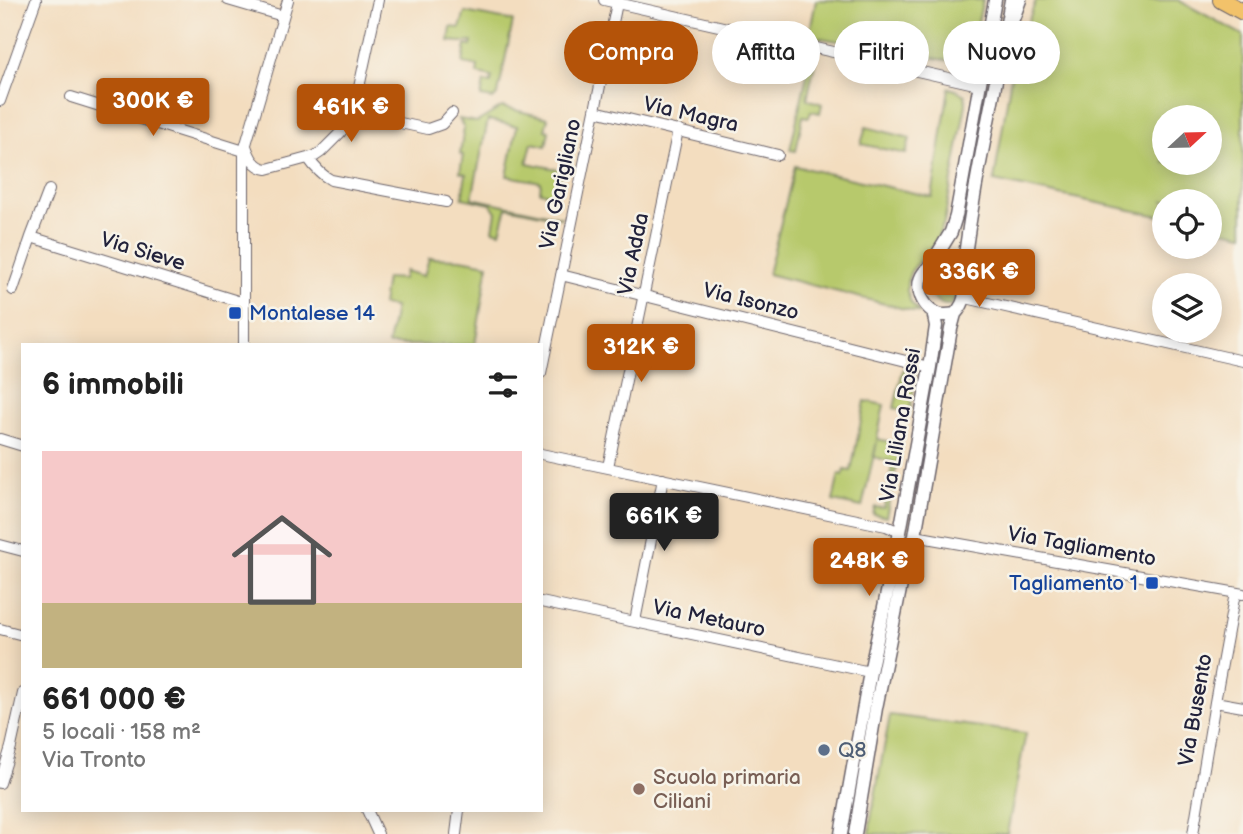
<!DOCTYPE html>
<html lang="it">
<head>
<meta charset="utf-8">
<style>
  :root { --surface:#fff; --page:#f6f6f6; --text:#222; --muted:#767676; --accent:#b45309 }
  body { margin:0; font-family:"Balsamiq Sans",sans-serif; background:var(--page); color:var(--text); height:100vh; display:flex; flex-direction:column; font-size:26px; white-space:nowrap }
  * { box-sizing:border-box; margin:0 }
  p { font-size:23px; color:var(--muted) }
  .icon { flex:none; width:38px; height:38px; fill:none; stroke:currentColor; stroke-width:2; stroke-linecap:round; stroke-linejoin:round }
  .map { position:relative; flex:1; overflow:hidden }
  .side { position:absolute; left:21px; top:343px; width:522px; height:469px; display:flex; flex-direction:column; background:var(--surface); border-radius:0px; box-shadow:0 4px 18px #0003 }
  .side>* { flex:none }
  .hud { position:absolute; left:564px; top:21px; width:574px; height:63px; display:flex; gap:14px }
  .needle { width:46px; rotate:68deg }
  .buttons { position:absolute; left:1152px; top:105px; display:grid; gap:14px }
  .buttons a { display:grid; place-items:center; width:70px; height:70px; border-radius:50%; background:var(--surface); box-shadow:0 4px 18px #0003; font-size:35px }
  .price { position:absolute; translate:-50% -60px; padding:0 16px; border-radius:7px; background:var(--accent); color:#fff; font-size:23px; line-height:46px; filter:drop-shadow(0 2px 4px #0008) }
  .price::after { content:''; position:absolute; left:50%; top:42px; width:21px; height:16px; margin-left:-10px; background:inherit; clip-path:polygon(0 0,100% 0,50% 100%) }
  .price.current { background:#222; color:#fff }
  ul { padding:0; list-style:none }
  li { display:grid; align-content:center; gap:14px; height:371px; padding:0 21px }
  li span { display:grid; place-items:center; height:217px; border-radius:0px; color:#555 }
  li>.icon { margin-inline-start:auto }
  span .icon { width:126px; height:126px; fill:#fffc; stroke-width:1 }
  li b { font-size:30px }
  h2 { display:flex; justify-content:space-between; align-items:center; height:84px; padding:0 21px; font-size:30px }
  .tag { padding:0 24px; border-radius:32px; background:var(--surface); box-shadow:0 4px 18px #0003; font-size:24px; line-height:63px }
  .tag.current { background:var(--accent); color:#fff }
  .map>svg:first-child { display:block }
</style>
</head>
<body>
<div class="map">
<svg width="1243" height="834" viewBox="0 0 1243 834">
  <rect width="100%" height="100%" fill="#f7f3e8"/>
  <filter id="ink" filterUnits="userSpaceOnUse"><feTurbulence type="fractalNoise" baseFrequency=".0143" numOctaves="2"/><feDisplacementMap in="SourceGraphic" scale="14" xChannelSelector="R" yChannelSelector="G"/><feConvolveMatrix kernelMatrix="1 2 1 2 8 2 1 2 1" color-interpolation-filters="sRGB"/></filter>
  <filter id="wash" filterUnits="userSpaceOnUse"><feTurbulence type="fractalNoise" baseFrequency=".00686" numOctaves="4" result="noise"/><feDisplacementMap in="SourceGraphic" scale="28" xChannelSelector="R" yChannelSelector="G"/><feGaussianBlur stdDeviation="1.57" result="paint"/><feColorMatrix in="noise" values="0 0 0 0 0 0 0 0 0 0 0 0 0 0 0 0 0 1.4 0 .05"/><feComposite in="paint" operator="in"/></filter>
  <g filter="url(#wash)">
    <rect width="100%" height="100%" fill="#f3ddbf"/>
    <!-- green -->
    <path fill="#b7c96c" stroke="#6c7654" stroke-width="2" fill-rule="evenodd" d="M816,0H983L970,57L962,63L809,36Z
      M1036,0H1178L1243,35V234L1209,227V201H1164V217L994,181L1013,64ZM1164,117H1209V163H1164Z
      M465,12L513,21L498,94L493,99L481,97L484,82L491,83L492,77L477,74L478,66L463,63L466,45L471,46L472,42H460L449,41L451,27L460,28Z
      M811,57L816,58L807,99L822,104L820,113L811,111L809,117L803,116L796,151L790,150Z
      M949,88L956,90L965,95L966,104L944,223L934,245L911,271L907,282V291L911,303L920,313L768,274L795,166L932,197Z
      M502,107L548,118L545,130L549,131L546,146L532,143L527,163L562,170L557,196L540,192L541,182L507,176L517,126L488,120L472,198L561,217V218L507,207L500,232L493,230L496,212L491,204L462,198L466,174L460,172L463,155L460,154L464,128L459,119L477,122Z
      M866,127L910,138L906,154L861,144Z
      M429,258L461,259L488,264L475,345H388L395,307L382,305L386,278L403,279L405,271L424,276Z
      M937,277C947,280 955,286 956,296L951,305C935,306 924,291 934,278Z
      M903,369L916,374L910,412L894,408Z
      M865,401L884,405L877,439L901,444L886,517L873,514L875,507L884,508L893,462L874,457L877,441L862,507L833,501L839,474L843,476L844,470L851,471Z
      M890,715L1026,733L1007,834H870V823Z"/>
  </g>
  <g filter="url(#ink)">
    <g fill="none" stroke-linecap="round" stroke-linejoin="round">
      <!-- minor casing -->
      <g stroke="#6b6369" stroke-width="12">
        <path id="minor" d="M228,0L283,16
          M604,0L979,85
          M71,97L244,151
          M0,101L36,0
          M595,111L778,155
          M353,115L368,116L428,129L442,124L452,113
          M246,146C250,157 254,167 267,169L315,156L321,152L340,133L353,115L378,0
          M308,158C315,168 321,175 331,180L446,202
          M49,190L31,237L244,303
          M561,275L930,367
          M13,290L31,237
          M966,298L1243,361
          M244,345V151L288,0
          M541,373L617,3
          M0,439L23,446
          M541,454L886,526L900,532
          M608,467L678,130
          M915,536L1243,594
          M0,545L23,551
          M541,602L870,672
          M635,621L663,479
          M0,629L23,635
          M1215,702L1243,707
          M0,783L11,747L23,693
          M367,810L378,834
          M456,834L459,810
          M1193,834L1215,702L1235,593"/>
      </g>
      <!-- tertiary casing -->
      <g stroke="#6b6369" stroke-width="15">
        <path id="tertiary" d="M1013,19L1020,0
          M929,268L951,232L956,216L995,0
          M929,268C958,266 977,290 955,314C949,315 944,316 938,314C920,307 911,280 929,268Z
          M962,281C972,187 995,94 1011,0
          M841,834L870,672L900,532L930,367L936,326L933,311
          M855,834L876,708L906,560L915,536L951,329L955,314"/>
      </g>
      <!-- primary casing -->
      <g stroke="#6b6369" stroke-width="18">
        <path id="primary" d="M1221,0L1243,12"/>
      </g>
      <!-- minor -->
      <use href="#minor" stroke="#fff" stroke-width="10"/>
      <!-- tertiary -->
      <use href="#tertiary" stroke="#fff" stroke-width="12"/>
      <!-- primary -->
      <use href="#primary" stroke="#f2c26a" stroke-width="16"/>
    </g>
  </g>
  <!-- markers -->
  <g fill="#1a4fb4" stroke="#f7f3e8" stroke-width="2.5">
    <rect x="228" y="306" width="14" height="14" rx="3.5"/>
    <rect x="1145" y="576" width="14" height="14" rx="3.5"/>
  </g>
  <circle fill="#5c6f8a" stroke="#f7f3e8" stroke-width="2.5" cx="824" cy="750" r="7"/>
  <circle fill="#8d6e63" stroke="#f7f3e8" stroke-width="2.5" cx="639" cy="789" r="7"/>
  <g text-anchor="middle" stroke-width="5" stroke-linejoin="round" paint-order="stroke">
    <!-- street labels -->
    <g font-size="21" fill="#22223b" stroke="#f7f3e8">
      <text transform="translate(691 114) rotate(13)" y="7">Via Magra</text>
      <text transform="translate(560 184) rotate(-78)" y="7">Via Garigliano</text>
      <text transform="translate(143 251) rotate(17)" y="7">Via Sieve</text>
      <text transform="translate(633 254) rotate(-78)" y="7">Via Adda</text>
      <text transform="translate(751 301) rotate(14)" y="7">Via Isonzo</text>
      <text transform="translate(900 425) rotate(-80)" y="7">Via Liliana Rossi</text>
      <text transform="translate(1082 546) rotate(10)" y="7">Via Tagliamento</text>
      <text transform="translate(709 618) rotate(12)" y="7">Via Metauro</text>
      <text transform="translate(1195 710) rotate(-80)" y="7">Via Busento</text>
    </g>
    <!-- transit labels -->
    <g font-size="21" fill="#164399" stroke="#f7f3e8" text-anchor="start">
      <text x="249" y="320">Montalese 14</text>
      <text x="1138" y="590" text-anchor="end">Tagliamento 1</text>
    </g>
    <!-- service labels -->
    <g font-size="21" fill="#4e5e75" stroke="#f7f3e8" text-anchor="start">
      <text x="838" y="757">Q8</text>
    </g>
    <!-- education labels -->
    <g font-size="21" fill="#785e54" stroke="#f7f3e8" text-anchor="start">
      <text x="653" y="784">Scuola primaria<tspan x="653" dy="24">Ciliani</tspan></text>
    </g>
  </g>
</svg>
<div class="buttons">
<a><svg class="needle" viewBox="-14 -14 28 28"><path d="M0-13l5 13h-10z" fill="#e53935"/><path d="M0 13l5-13h-10z" fill="#767676"/></svg></a>
<a><svg class="icon" aria-label="locate" viewBox="0 0 24 24"><circle cx="12" cy="12" r="6"/><path d="M12 2v4M12 18v4M2 12h4M18 12h4"/></svg></a>
<a><svg class="icon" aria-label="layers" viewBox="0 0 24 24"><path d="M12 4l9 5-9 5-9-5zM3 14l9 5 9-5"/></svg></a>
</div>
<b class="price" style="left:153px;top:138px">300K €</b>
<b class="price" style="left:351px;top:144px">461K €</b>
<b class="price" style="left:979px;top:309px">336K €</b>
<b class="price" style="left:641px;top:384px">312K €</b>
<b class="price current" style="left:664px;top:553px">661K €</b>
<b class="price" style="left:869px;top:598px">248K €</b>
<div class="hud">
<a class="tag current">Compra</a>
<a class="tag">Affitta</a>
<a class="tag">Filtri</a>
<a class="tag">Nuovo</a>
</div>
<section class="side">
<h2>6 immobili<svg class="icon" aria-label="filters" viewBox="0 0 24 24"><path d="M4 7h16M4 17h16"/><circle cx="9" cy="7" r="2"/><circle cx="15" cy="17" r="2"/></svg></h2>
<ul>
<li><span style="background:linear-gradient(#f6c9c9 70%,#c2b280 0)"><svg class="icon" aria-label="home" viewBox="0 0 24 24"><path d="M3 11l9-7 9 7M6 9v11h12V9"/></svg></span><div><b>661 000 €</b><p>5 locali · 158 m²</p><p>Via Tronto</p></div></li>
</ul>
</section>
</div>
</body>
</html>
